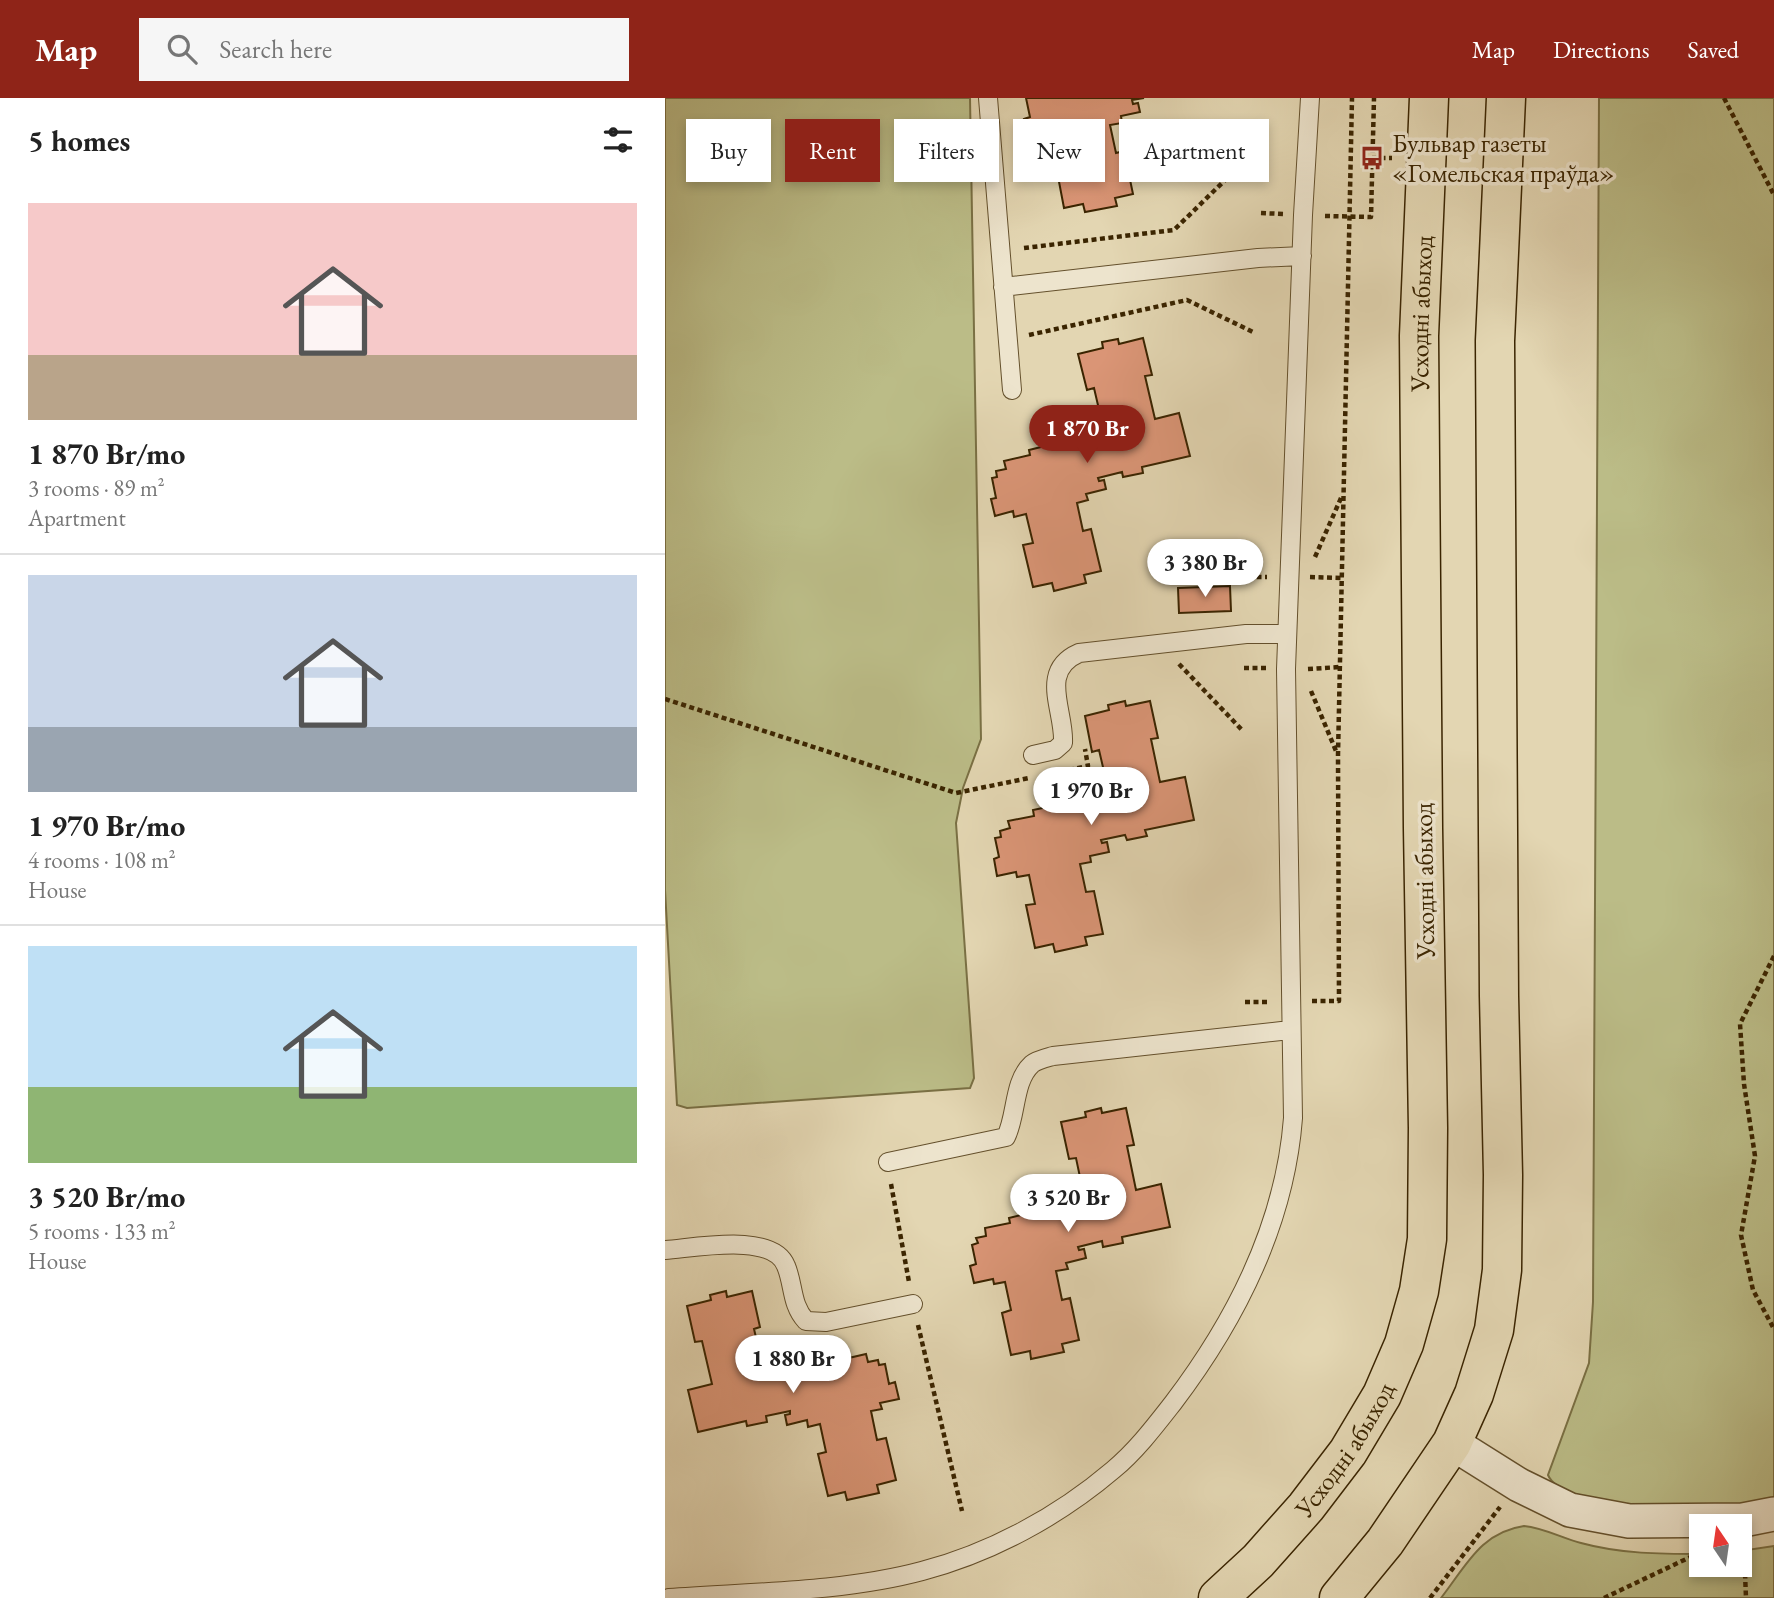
<!DOCTYPE html>
<html lang="en">
<head>
<meta charset="utf-8">
<style>
  :root { --surface:#fff; --page:#f6f6f6; --text:#222; --muted:#767676; --line:#e0e0e0; --accent:#8f2418 }
  body { margin:0; font-family:"EB Garamond",serif; background:var(--page); color:var(--text); height:100vh; display:flex; flex-direction:column; font-size:26px; white-space:nowrap }
  * { box-sizing:border-box; margin:0 }
  p { font-size:23px; color:var(--muted) }
  .icon { flex:none; width:38px; height:38px; fill:none; stroke:currentColor; stroke-width:2; stroke-linecap:round; stroke-linejoin:round }
  .map { position:relative; flex:1; overflow:hidden }
  .drawer { display:flex; flex-direction:column; background:var(--surface); width:665px }
  .drawer>* { flex:none }
  .guide { position:absolute; left:21px; top:21px; width:665px; height:63px; display:flex; gap:14px }
  .needle { width:46px; rotate:347deg }
  .controls { position:absolute; left:1024px; top:1416px; display:grid; gap:14px }
  .controls a { display:grid; place-items:center; width:63px; height:63px; border-radius:0px; background:var(--surface); box-shadow:0 4px 10px #0003; font-size:35px }
  .price { position:absolute; translate:-50% -60px; padding:0 16px; border-radius:24px; background:#fff; color:#222; font-size:23px; line-height:46px; filter:drop-shadow(0 2px 4px #0008) }
  .price::after { content:''; position:absolute; left:50%; top:42px; width:21px; height:16px; margin-left:-10px; background:inherit; clip-path:polygon(0 0,100% 0,50% 100%) }
  .price.selected { background:var(--accent); color:#fff }
  ul { padding:0; list-style:none }
  li { display:grid; align-content:center; gap:14px; height:371px; padding:0 28px }
  li+li { border-top:2px solid var(--line) }
  li span { display:grid; place-items:center; height:217px; border-radius:0px; color:#555 }
  li>.icon { margin-inline-start:auto }
  span .icon { width:126px; height:126px; fill:#fffc; stroke-width:1 }
  li b { font-size:30px }
  h2 { display:flex; justify-content:space-between; align-items:center; height:84px; padding:0 28px; font-size:30px }
  .tag { padding:0 24px; border-radius:0px; background:var(--surface); box-shadow:0 4px 10px #0003; font-size:24px; line-height:63px }
  .tag.selected { background:var(--accent); color:#fff }
  header { display:flex; align-items:center; gap:42px; box-sizing:border-box; height:98px; padding:0 35px; background:var(--accent); color:#fff }
  header strong { font-size:33px }
  nav { display:flex; gap:38px; margin-inline-start:auto; font-size:24px }
  .search { width:490px; height:63px; background:var(--page); display:flex; align-items:center; gap:18px; box-sizing:border-box; padding:0 24px; border-radius:0px; color:var(--muted); font-size:26px }
  main { display:flex; flex:1; min-height:0 }
  .map>svg:first-child { display:block }
</style>
</head>
<body>
<header>
<strong>Map</strong>
<div class="search"><svg class="icon" aria-label="search" viewBox="0 0 24 24"><circle cx="10" cy="10" r="6"/><path d="M15 15l6 6"/></svg>Search here</div>
<nav><a>Map</a><a>Directions</a><a>Saved</a></nav>
</header>
<main>
<section class="drawer">
<h2>5 homes<svg class="icon" aria-label="filters" viewBox="0 0 24 24"><path d="M4 7h16M4 17h16"/><circle cx="9" cy="7" r="2"/><circle cx="15" cy="17" r="2"/></svg></h2>
<ul>
<li><span style="background:linear-gradient(#f6c9c9 70%,#b9a48a 0)"><svg class="icon" aria-label="home" viewBox="0 0 24 24"><path d="M3 11l9-7 9 7M6 9v11h12V9"/></svg></span><div><b>1 870 Br/mo</b><p>3 rooms · 89 m²</p><p>Apartment</p></div></li>
<li><span style="background:linear-gradient(#c9d6e8 70%,#9aa5b1 0)"><svg class="icon" aria-label="home" viewBox="0 0 24 24"><path d="M3 11l9-7 9 7M6 9v11h12V9"/></svg></span><div><b>1 970 Br/mo</b><p>4 rooms · 108 m²</p><p>House</p></div></li>
<li><span style="background:linear-gradient(#bfe0f5 65%,#8fb573 0)"><svg class="icon" aria-label="home" viewBox="0 0 24 24"><path d="M3 11l9-7 9 7M6 9v11h12V9"/></svg></span><div><b>3 520 Br/mo</b><p>5 rooms · 133 m²</p><p>House</p></div></li>
</ul>
</section>
<div class="map">
<svg width="1109" height="1500" viewBox="0 0 1109 1500">
  <rect width="100%" height="100%" fill="#e3d6b2"/>
  <filter id="stains"><feTurbulence type="fractalNoise" baseFrequency=".00286" numOctaves="4"/><feColorMatrix values="0 0 0 0 .2 0 0 0 0 .09 0 0 0 0 .02 0 0 0 .5 -.17"/></filter>
  <radialGradient id="worn" r=".72"><stop offset=".6" stop-color="#630" stop-opacity="0"/><stop offset="1" stop-color="#630" stop-opacity=".3"/></radialGradient>
  <!-- green -->
  <path fill="#bbbc87" stroke="#7a7044" stroke-width="2" d="M0,0H305L316,641L298,690L291,725L309,980L305,990L22,1010L12,1007L0,792Z
    M934,0H1109V1400C1095,1403 1080,1407 1066,1409C1032,1412 897,1411 883,1377L924,1265L928,1204Z
    M859,1428C879,1430 897,1440 916,1445C956,1456 996,1456 1036,1456V1466H1074L1075,1453L1109,1448V1500H776C801,1468 816,1434 859,1428Z"/>
  <!-- building -->
  <path fill="#da9576" stroke="#3a2400" stroke-width="2" d="M361,0H479L467,2L468,6L473,5L475,14L456,18L457,25L445,27L451,55L459,53L468,96L450,100L452,108L420,114L418,106L399,110L391,68L400,65L394,37L383,39L381,33L363,37L359,21L365,19Z
    M478,240L487,277L480,278L490,321L514,315L525,358L477,369L478,375L458,379L457,374L433,380L434,383L439,382L441,391L421,396L423,402L412,405L418,433L426,431L436,473L419,477L421,485L389,493L387,485L368,489L358,447L368,445L361,416L349,419L348,413L330,418L326,401L331,400L327,380L332,379L331,373L341,371L339,363L365,357L364,352L388,346L389,351L407,347L406,341L439,333L429,290L422,292L413,256L438,250L437,244L453,241L454,246Z
    M565,488L566,513L514,515L513,490Z
    M460,603L461,608L485,603L493,640L486,641L495,684L520,679L529,722L480,732L482,738L462,742L460,737L436,742L437,745L442,744L444,754L425,758L426,764L415,766L421,794L429,793L438,836L420,839L422,847L390,854L388,846L370,850L361,807L370,806L364,777L352,779L351,774L332,778L329,761L334,759L330,740L336,739L335,733L345,730L343,723L369,718L368,712L392,707L393,712L411,709L410,703L444,695L434,652L427,654L420,618L444,612L443,607Z
    M436,1010L437,1015L461,1010L469,1047L462,1048L471,1092L496,1086L505,1129L457,1139L458,1145L438,1149L437,1143L413,1149L414,1152L419,1151L421,1160L401,1165L403,1171L391,1173L397,1202L405,1200L414,1242L397,1246L399,1254L366,1261L365,1253L346,1257L337,1215L346,1212L340,1184L329,1186L328,1181L309,1185L305,1168L311,1166L307,1147L313,1145L311,1140L321,1138L320,1130L345,1125L344,1120L369,1114L370,1120L388,1115L387,1110L420,1103L411,1060L404,1061L396,1024L421,1019L420,1014Z
    M61,1193L62,1199L87,1193L95,1229L89,1231L99,1274L132,1266L133,1272L151,1268L150,1262L174,1258L175,1262L201,1256L203,1264L213,1262L214,1267L220,1266L224,1286L230,1284L234,1301L215,1305L217,1311L206,1313L212,1342L221,1340L231,1382L212,1387L214,1395L182,1402L180,1394L163,1398L153,1356L161,1354L155,1326L143,1329L142,1322L122,1327L120,1317L125,1316V1313L101,1318L102,1324L82,1328L81,1323L33,1334L23,1292L47,1286L37,1243L30,1244L22,1208L46,1202L45,1197Z"/>
  <g fill="none" stroke-linecap="round" stroke-linejoin="round">
    <!-- service casing -->
    <g stroke="#64502c" stroke-width="20">
      <path id="service" d="M323,0L347,292
        M338,189L593,160L637,158
        M368,657L390,652L398,645C400,613 373,573 414,555L581,536H622
        M223,1064L341,1039C352,1017 348,983 367,966C372,962 381,960 388,958L625,932
        M0,1152C30,1150 108,1134 121,1168C129,1187 126,1207 141,1223L161,1224L248,1206
        M4,1500C86,1494 179,1494 257,1473C326,1455 394,1418 448,1372C471,1353 490,1328 508,1305C571,1222 620,1125 628,1020L621,571L638,117L645,0"/>
    </g>
    <!-- minor casing -->
    <g stroke="#64502c" stroke-width="36">
      <path id="minor" d="M787,1345L854,1387L905,1412L964,1423L1078,1422L1109,1416"/>
    </g>
    <!-- primary casing -->
    <g stroke="#3a2400" stroke-width="41">
      <g id="primary">
        <path id="s1" d="M553,1500L593,1463L641,1409L683,1354L717,1297L739,1246L754,1193L762,1141L763,1030L758,730L754,238L764,0"/>
        <path d="M674,1500L720,1444L787,1345L809,1296L829,1232L837,1172L838,1077L834,898L830,243L841,0"/>
      </g>
    </g>
    <!-- path -->
    <path stroke="#3a2400" stroke-width="4.5" stroke-dasharray="5 3.5" stroke-linecap="butt" d="M1059,0L1109,97
      M707,60H727
      M596,115L618,116
      M660,118L706,119L709,0
      M359,150L509,132L600,43
      M364,237L522,202L590,235
      M650,459L676,400
      M583,479H602
      M645,479L678,480
      M514,566L578,633
      M579,570H601
      M643,571L675,569
      M646,593L671,653
      M0,601L291,695L364,680
      M404,672L423,668L420,651
      M1109,858L1075,926L1079,986L1090,1058L1076,1137L1088,1192L1109,1231
      M647,903H674L673,657L687,0
      M580,904H605
      M226,1086L244,1184
      M253,1227L297,1413
      M1079,1450L1081,1500
      M765,1500L835,1409
      M939,1500L1036,1454"/>
    <!-- service -->
    <use href="#service" stroke="#ede4cd" stroke-width="18"/>
    <!-- minor -->
    <use href="#minor" stroke="#ede4cd" stroke-width="33"/>
    <!-- primary -->
    <use href="#primary" stroke="#e3d6b2" stroke-width="38"/>
  </g>
  <!-- icons -->
  <defs>
    <g id="bus-bare" transform="scale(1.89)"><path d="M-5-6H5V4H4V6H2V4H-2V6H-4V4H-5ZM-3.5-4V0h7V-4ZM-3.5 1.2v1.5H-2V1.2ZM2 1.2v1.5H3.5V1.2Z" fill="#8f2418" stroke="#ede4cd" stroke-width="2.5" paint-order="stroke"/></g>
  </defs>
  <g fill-rule="evenodd">
    <use href="#bus-bare" x="707" y="60"/>
  </g>
  <g text-anchor="middle" stroke-width="7" stroke-linejoin="round" paint-order="stroke">
    <!-- poi labels -->
    <g font-size="26" fill="#3a2400" stroke="#ede4cd" text-anchor="start">
      <text x="727" y="54">Бульвар газеты<tspan x="727" dy="30">«Гомельская праўда»</tspan></text>
    </g>
    <!-- street labels -->
    <g font-size="26" fill="#3a2400" stroke="#ede4cd">
      <text dy="9" stroke="none"><textPath href="#s1" startOffset="1351">Усходні абыход</textPath></text>
      <text transform="translate(759 783) rotate(-91)" y="9">Усходні абыход</text>
      <text dy="9" stroke="none"><textPath href="#s1" startOffset="196">Усходні абыход</textPath></text>
    </g>
  </g>
  <rect width="100%" height="100%" filter="url(#stains)"/>
  <rect width="100%" height="100%" fill="url(#worn)"/>
</svg>
<div class="controls">
<a><svg class="needle" viewBox="-14 -14 28 28"><path d="M0-13l5 13h-10z" fill="#e53935"/><path d="M0 13l5-13h-10z" fill="#767676"/></svg></a>
</div>
<b class="price selected" style="left:422px;top:367px">1 870 Br</b>
<b class="price" style="left:540px;top:501px">3 380 Br</b>
<b class="price" style="left:426px;top:729px">1 970 Br</b>
<b class="price" style="left:403px;top:1136px">3 520 Br</b>
<b class="price" style="left:128px;top:1297px">1 880 Br</b>
<div class="guide">
<a class="tag">Buy</a>
<a class="tag selected">Rent</a>
<a class="tag">Filters</a>
<a class="tag">New</a>
<a class="tag">Apartment</a>
</div>
</div>
</main>
</body>
</html>
